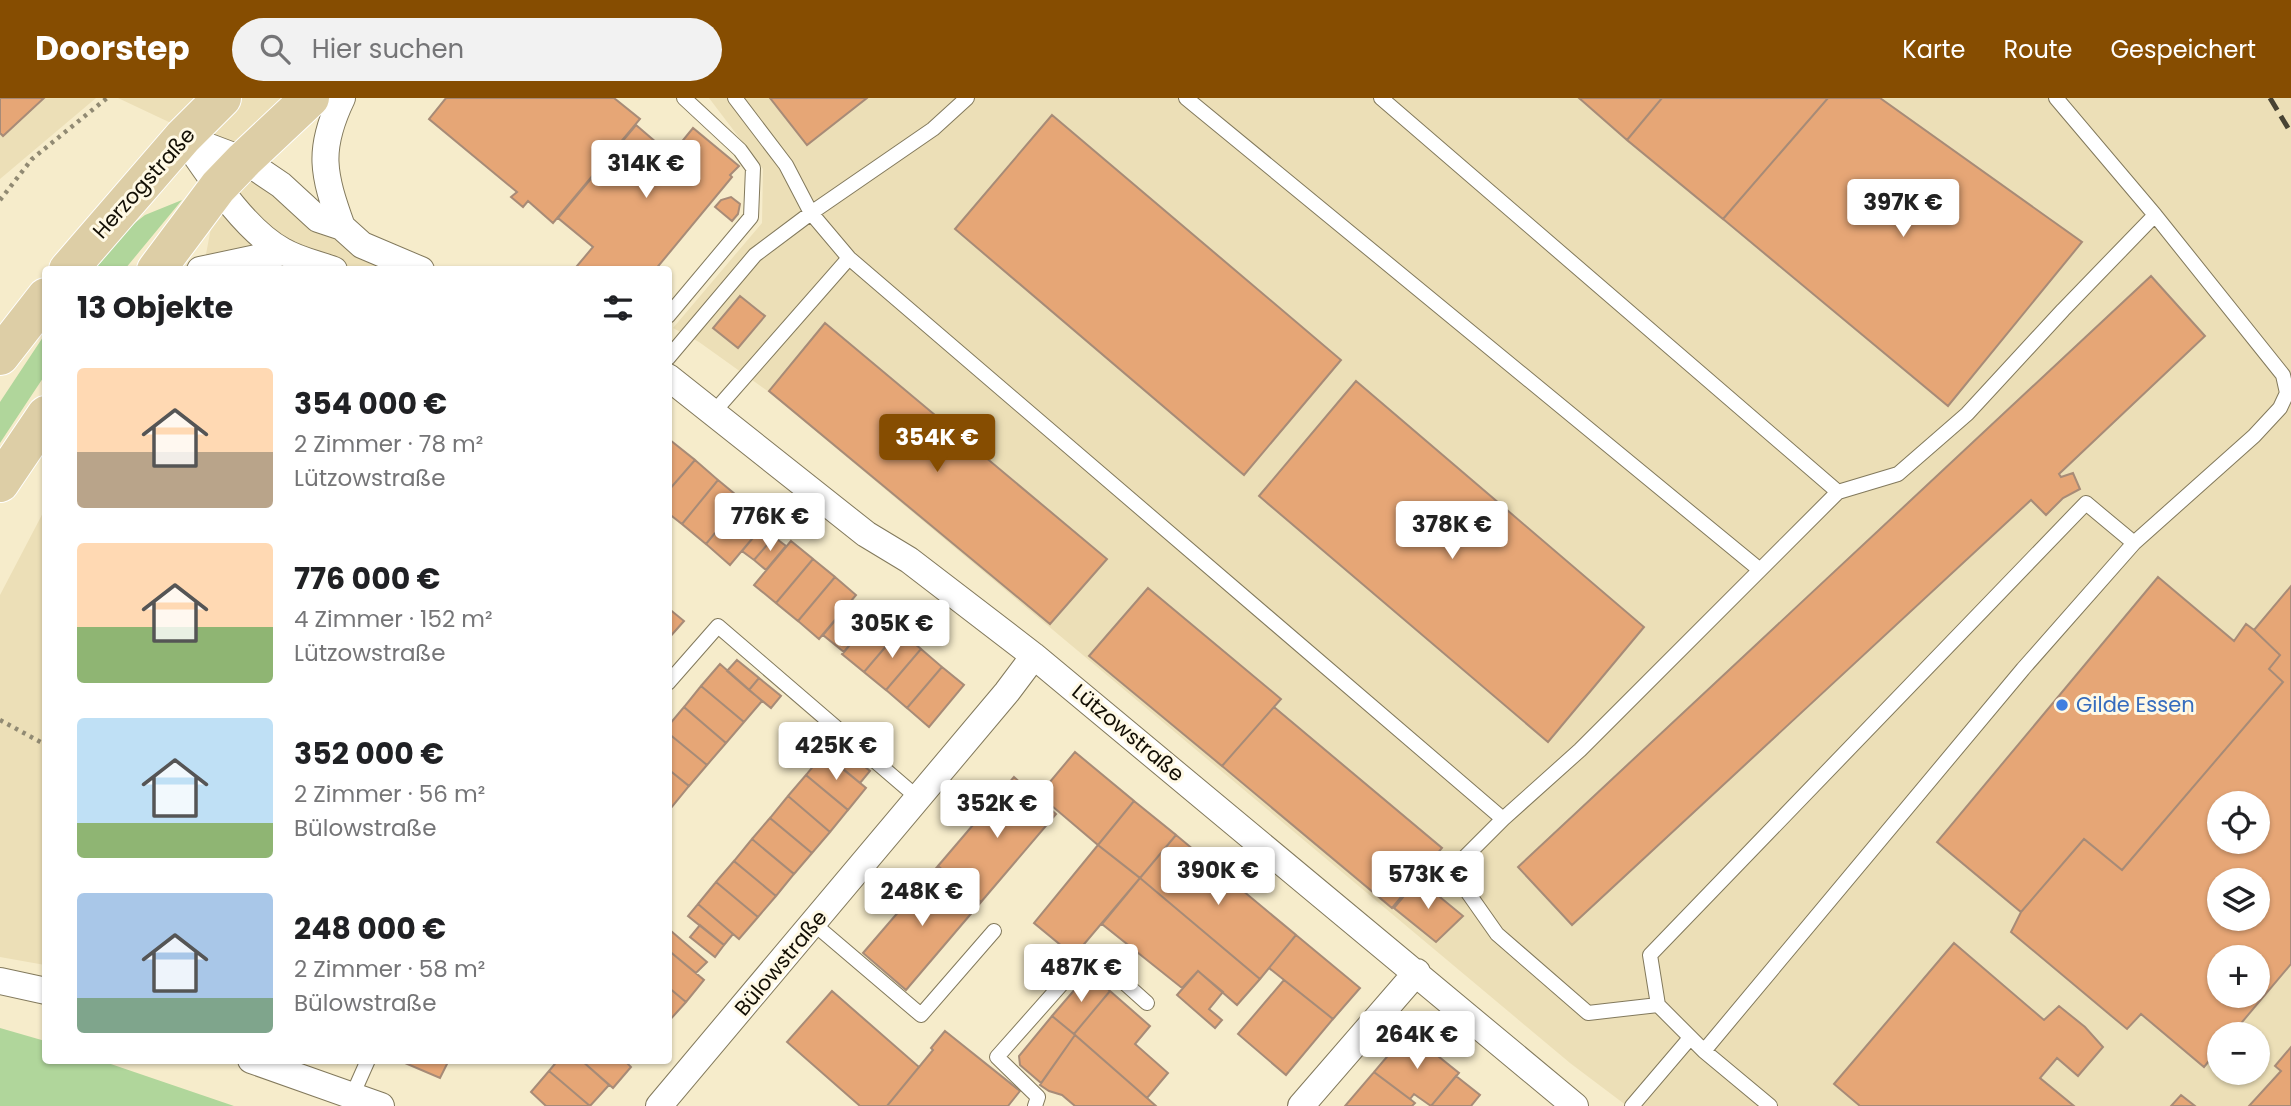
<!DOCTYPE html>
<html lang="de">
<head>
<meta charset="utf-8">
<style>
  :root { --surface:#fff; --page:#f2f2f2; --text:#202124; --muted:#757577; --accent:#864d01 }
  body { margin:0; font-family:Poppins,sans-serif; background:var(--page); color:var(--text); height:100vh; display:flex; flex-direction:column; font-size:26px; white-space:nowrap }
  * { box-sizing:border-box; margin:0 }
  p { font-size:23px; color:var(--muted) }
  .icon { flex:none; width:38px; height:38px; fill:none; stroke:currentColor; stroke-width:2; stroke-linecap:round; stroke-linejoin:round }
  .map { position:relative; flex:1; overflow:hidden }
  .panel { position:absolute; left:42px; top:168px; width:630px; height:798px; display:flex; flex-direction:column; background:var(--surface); border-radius:7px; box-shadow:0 2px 5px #0004 }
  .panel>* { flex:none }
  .controls { position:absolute; left:2207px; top:693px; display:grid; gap:14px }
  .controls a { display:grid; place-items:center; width:63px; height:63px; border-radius:50%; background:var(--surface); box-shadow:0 2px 5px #0004; font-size:35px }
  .price { position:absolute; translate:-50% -60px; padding:0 16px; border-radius:7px; background:#fff; color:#222; font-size:23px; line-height:46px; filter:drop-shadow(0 2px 4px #0008) }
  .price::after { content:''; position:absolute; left:50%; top:42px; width:21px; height:16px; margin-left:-10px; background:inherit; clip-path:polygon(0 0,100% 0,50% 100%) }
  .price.on { background:var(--accent); color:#fff }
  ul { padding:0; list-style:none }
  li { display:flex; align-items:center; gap:21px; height:175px; padding:0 35px }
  li span { display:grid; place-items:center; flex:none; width:196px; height:140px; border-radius:7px; color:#555 }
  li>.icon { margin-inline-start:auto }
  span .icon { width:84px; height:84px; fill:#fffc; stroke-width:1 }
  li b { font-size:30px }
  h2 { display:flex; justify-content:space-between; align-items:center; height:84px; padding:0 35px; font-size:30px }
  header { display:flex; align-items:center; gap:42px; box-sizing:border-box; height:98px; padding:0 35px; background:var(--accent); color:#fff }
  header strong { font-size:33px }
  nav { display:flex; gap:38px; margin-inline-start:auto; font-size:24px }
  .search { width:490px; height:63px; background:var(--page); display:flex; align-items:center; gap:18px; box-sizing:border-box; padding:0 24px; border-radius:38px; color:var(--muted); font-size:26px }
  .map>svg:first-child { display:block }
</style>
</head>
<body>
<header>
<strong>Doorstep</strong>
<div class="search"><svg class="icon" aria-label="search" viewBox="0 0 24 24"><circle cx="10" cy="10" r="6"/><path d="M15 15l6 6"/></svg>Hier suchen</div>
<nav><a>Karte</a><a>Route</a><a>Gespeichert</a></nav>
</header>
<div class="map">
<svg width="2291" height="1008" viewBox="0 0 2291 1008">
  <rect width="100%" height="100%" fill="#f6eccb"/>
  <!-- built -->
  <path fill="#ecdfb7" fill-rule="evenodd" d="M0,0H96L0,81Z
    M118,0H305L243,59Z
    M709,0H2291V1008H1627L1570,965L769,294L699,244L673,230L762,125L763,71ZM2219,705H2258V744H2219ZM2219,782H2258V821H2219ZM2219,859H2258V898H2219ZM2219,936H2258V975H2219Z
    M244,65L413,172H203L218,93Z
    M45,411L46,867H45L0,859V497Z"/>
  <!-- green -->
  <path fill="#b0d69b" d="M182,102L125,171L93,172L122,135L145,117Z
    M45,236V277L0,345V304Z
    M0,930L45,943L46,962L102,963L234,1008H0Z"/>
  <!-- building -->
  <path fill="#e6a676" stroke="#a78b77" stroke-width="2" fill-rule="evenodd" d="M0,0H44L3,38L0,35Z
    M446,0H614L640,21L553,125L528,103L523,109L511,99L517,94L429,21Z
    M770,0H867L807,47Z
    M1579,0H1662L1627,42Z
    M1662,0H1828L1723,121L1627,42Z
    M1828,0H1880L2082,144L1948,308L1723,121Z
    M1052,17L1341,262L1244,377L955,131Z
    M636,27L671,57L693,30L739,68L730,77L732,79L655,172H581L577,168L593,149L558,120Z
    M731,99L740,106L738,116L732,123L715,109L721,102Z
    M2151,178L2205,238L2059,376L2061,379L2073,375L2080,391L2063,400L2046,417L2031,402L1572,827L1518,769Z
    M740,198L765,218L738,250L713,230Z
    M825,225L1107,461L1050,526L769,293Z
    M1356,283L1644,529L1548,644L1259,398Z
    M670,342L695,362L668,393V344Z
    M695,362L718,382L682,426L668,415V393Z
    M718,382L742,402L706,446L682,426Z
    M742,402L767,423L730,467L706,446Z
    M762,429L774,439L754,462L742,453Z
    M774,439L786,448L766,472L754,462Z
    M791,443L813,461L776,505L754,487Z
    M813,461L835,479L798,523L776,505Z
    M835,479L856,497L819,541L798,523Z
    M2158,479L2234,543L2246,526L2254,532L2280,557L2269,571L2283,584L2122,772L2084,741L2021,814L1937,744Z
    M2291,488V866L2232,936H2219V951L2204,969L2141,916L2127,931L2011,834L2021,814L2084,741L2122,772L2283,584L2269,571L2280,557L2254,532ZM2219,705H2258V744H2219ZM2219,782H2258V821H2219ZM2219,859H2258V898H2219Z
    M1148,490L1281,601L1222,668L1089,558Z
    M848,507L869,524L844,554L823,537Z
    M668,510L684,523L668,541Z
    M877,514L899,533L864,574L842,556Z
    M899,533L921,551L886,592L864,574Z
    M921,551L942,569L907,610L886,592Z
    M737,562L759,580L749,592L727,573Z
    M720,566L762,603L744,624L701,588Z
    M942,569L964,587L929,629L907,610Z
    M759,580L781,598L771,610L749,592Z
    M701,588L744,624L726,645L684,609Z
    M684,609L726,645L707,667L668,635V628Z
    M1274,609L1442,750L1392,810L1222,668Z
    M668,635L707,667L689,688L668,671Z
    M826,636L848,655L838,667L816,648Z
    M1075,654L1134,703L1098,747L1039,697Z
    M824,655L866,690L848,712L806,677Z
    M848,655L870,673L860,685L838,667Z
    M668,671L689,688L671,710L668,708Z
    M806,677L848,712L830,734L788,698Z
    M1014,679L1056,716L981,804L938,768Z
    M788,698L830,734L812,755L770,720Z
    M1134,703L1176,737L1140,780L1098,747Z
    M770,720L812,755L794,776L752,741Z
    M1176,737L1296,837L1260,881L1140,780Z
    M752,741L794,776L776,798L734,763Z
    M1098,747L1140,780L1074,858L1034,825Z
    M734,763L776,798L758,819L716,784Z
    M938,768L981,804L906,892L863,855Z
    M1140,780L1260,881L1237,907L1198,873L1182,890L1102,826Z
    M1418,781L1463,818L1436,844L1394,810Z
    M716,784L758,819L739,841L698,806Z
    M698,806L733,836L724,847L688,818Z
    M700,827L724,847L715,859L690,839Z
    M671,833L707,864L696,875L668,852V836Z
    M1296,837L1360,890L1333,921L1269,870Z
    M1954,845L2044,922L2059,908L2085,929L2103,949L2078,978L2057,960L2040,980L2074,1008H1860L1834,986Z
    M668,852L704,882L686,904L668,889Z
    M1198,873L1223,894L1209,911L1222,922L1215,930L1177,897Z
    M1089,875L1110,893L1074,936L1052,918Z
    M1284,882L1333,921L1286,977L1238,936Z
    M668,889L686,904L668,924Z
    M832,893L919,969L887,1008H860L787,944Z
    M1110,893L1150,928L1135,946L1168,975L1147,1000L1074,936Z
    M1052,918L1075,937L1041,985L1020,967L1019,958Z
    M945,933L1020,993L1008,1008H887L933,952L931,950Z
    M1408,934L1459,975L1431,1008L1414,996L1410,1001L1374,974Z
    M1075,937L1147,1000L1156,1008H1075L1062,997L1049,993L1040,987Z
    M2291,949V1008H2249L2281,973L2275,968Z
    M398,962H449L440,980Z
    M558,962H581L609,987L590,1008L549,973Z
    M581,962H624L631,969L613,990Z
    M549,973L590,1008H546L531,994Z
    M1374,974L1410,1001L1415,1005L1412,1008H1345Z
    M1456,978L1480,997L1471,1008H1431Z
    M2181,997L2195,1008H2171Z"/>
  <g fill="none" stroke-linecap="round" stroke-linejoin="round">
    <!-- lane casing -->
    <g stroke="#82795c" stroke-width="16">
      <path id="lane" d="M735,0L786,67L811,115L933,31L967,0
        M1186,0L1760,472
        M1381,0L1838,394
        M2056,0L2155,117
        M2155,117L2283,277L2287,295L2280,310L2254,338L2134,445L2023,571L1704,953L1658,907L1588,915L1497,836L1452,772L1503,721L1580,652L1838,394L1898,376L1967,316L2063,212Z
        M668,218L751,119L753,70L740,52L684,0
        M668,260L755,157L811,115L849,160L1503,721
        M713,315L849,160
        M668,585L718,528L918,700
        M814,826L921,917L994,833
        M1658,907L1650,857L2086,405L2134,445
        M1704,953L1770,1008
        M352,998L368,962
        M1035,1008L1038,999L997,959L1090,854L1147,905
        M1632,1008L1690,940"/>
    </g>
    <!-- street casing -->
    <g stroke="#82795c" stroke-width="28">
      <path id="street" d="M183,39L244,62L281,87L318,121L342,129L362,147L421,172
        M183,39C208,75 244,132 283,153C298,162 318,166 334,172
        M342,129C323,76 317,52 342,0
        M200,172L284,154
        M668,279L866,436L909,462L1034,558L1575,1008
        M0,883L46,893
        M251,962L381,1008
        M659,1008L1007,594L1034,558
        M1301,1008L1417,874"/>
    </g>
    <!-- primary casing -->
    <g stroke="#fff" stroke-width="40">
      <path id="primary" d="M68,172L183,39L222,0
        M156,172L218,89L244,62L310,0
        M0,258L46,199
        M0,385L46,317"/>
    </g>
    <!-- path -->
    <path stroke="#918a73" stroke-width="4.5" stroke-dasharray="3.5 5" stroke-linecap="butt" d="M0,102L32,61L107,0
      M0,622L46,647"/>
    <!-- lane -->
    <use href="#lane" stroke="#fff" stroke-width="14"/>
    <!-- street -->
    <use href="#street" stroke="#fff" stroke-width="26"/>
    <!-- primary -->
    <use href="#primary" stroke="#ddcea6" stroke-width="38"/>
    <!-- rail -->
    <path stroke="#474233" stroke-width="5" stroke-dasharray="14 7" stroke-linecap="butt" d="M2270,0L2291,35"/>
  </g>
  <!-- trees -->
  <circle fill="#818b64" cx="1444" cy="930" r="10"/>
  <!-- markers -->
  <circle fill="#3f7fe0" stroke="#fff9e5" stroke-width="2.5" cx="2062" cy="607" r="7"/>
  <g text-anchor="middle" stroke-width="6" stroke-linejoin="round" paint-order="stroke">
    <!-- street labels -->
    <g font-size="21" fill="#120e04" stroke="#fff9e5">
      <text transform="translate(144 85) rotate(-48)" y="7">Herzogstraße</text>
      <text transform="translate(1128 635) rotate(40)" y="7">Lützowstraße</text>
      <text transform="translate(781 865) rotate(-50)" y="7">Bülowstraße</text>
    </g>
    <!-- shop labels -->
    <g font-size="21" fill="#366cbe" stroke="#fff9e5" text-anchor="start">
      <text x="2076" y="614">Gilde Essen</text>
    </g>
  </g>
</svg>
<div class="controls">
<a><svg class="icon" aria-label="locate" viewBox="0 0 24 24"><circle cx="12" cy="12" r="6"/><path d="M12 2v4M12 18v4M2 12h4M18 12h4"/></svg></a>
<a><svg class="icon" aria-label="layers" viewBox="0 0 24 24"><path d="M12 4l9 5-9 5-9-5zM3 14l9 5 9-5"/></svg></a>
<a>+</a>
<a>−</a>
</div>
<b class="price" style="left:646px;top:102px">314K €</b>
<b class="price" style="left:1903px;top:141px">397K €</b>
<b class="price on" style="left:937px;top:376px">354K €</b>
<b class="price" style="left:770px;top:455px">776K €</b>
<b class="price" style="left:1452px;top:463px">378K €</b>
<b class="price" style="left:892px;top:562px">305K €</b>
<b class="price" style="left:836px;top:684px">425K €</b>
<b class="price" style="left:997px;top:742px">352K €</b>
<b class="price" style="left:1218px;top:809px">390K €</b>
<b class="price" style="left:1428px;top:813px">573K €</b>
<b class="price" style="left:922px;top:830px">248K €</b>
<b class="price" style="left:1081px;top:906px">487K €</b>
<b class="price" style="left:1417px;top:973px">264K €</b>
<section class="panel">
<h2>13 Objekte<svg class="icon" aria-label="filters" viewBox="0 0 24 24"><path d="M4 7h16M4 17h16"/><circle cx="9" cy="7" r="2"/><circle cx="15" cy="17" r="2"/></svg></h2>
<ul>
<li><span style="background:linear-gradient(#ffd9b3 60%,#b9a48a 0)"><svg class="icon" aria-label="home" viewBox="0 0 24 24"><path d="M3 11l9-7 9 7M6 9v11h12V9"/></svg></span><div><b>354 000 €</b><p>2 Zimmer · 78 m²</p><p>Lützowstraße</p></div></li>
<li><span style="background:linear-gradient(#ffd9b3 60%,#8fb573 0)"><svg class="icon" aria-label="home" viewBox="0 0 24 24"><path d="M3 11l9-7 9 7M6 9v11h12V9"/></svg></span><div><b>776 000 €</b><p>4 Zimmer · 152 m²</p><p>Lützowstraße</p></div></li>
<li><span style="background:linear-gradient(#bfe0f5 75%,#8fb573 0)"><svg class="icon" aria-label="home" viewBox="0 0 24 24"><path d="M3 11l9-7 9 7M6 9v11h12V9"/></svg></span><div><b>352 000 €</b><p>2 Zimmer · 56 m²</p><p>Bülowstraße</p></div></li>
<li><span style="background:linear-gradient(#a9c7e8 75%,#7fa58c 0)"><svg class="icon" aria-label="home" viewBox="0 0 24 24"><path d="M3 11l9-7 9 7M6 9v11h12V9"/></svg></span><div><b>248 000 €</b><p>2 Zimmer · 58 m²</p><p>Bülowstraße</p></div></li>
</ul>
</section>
</div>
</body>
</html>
